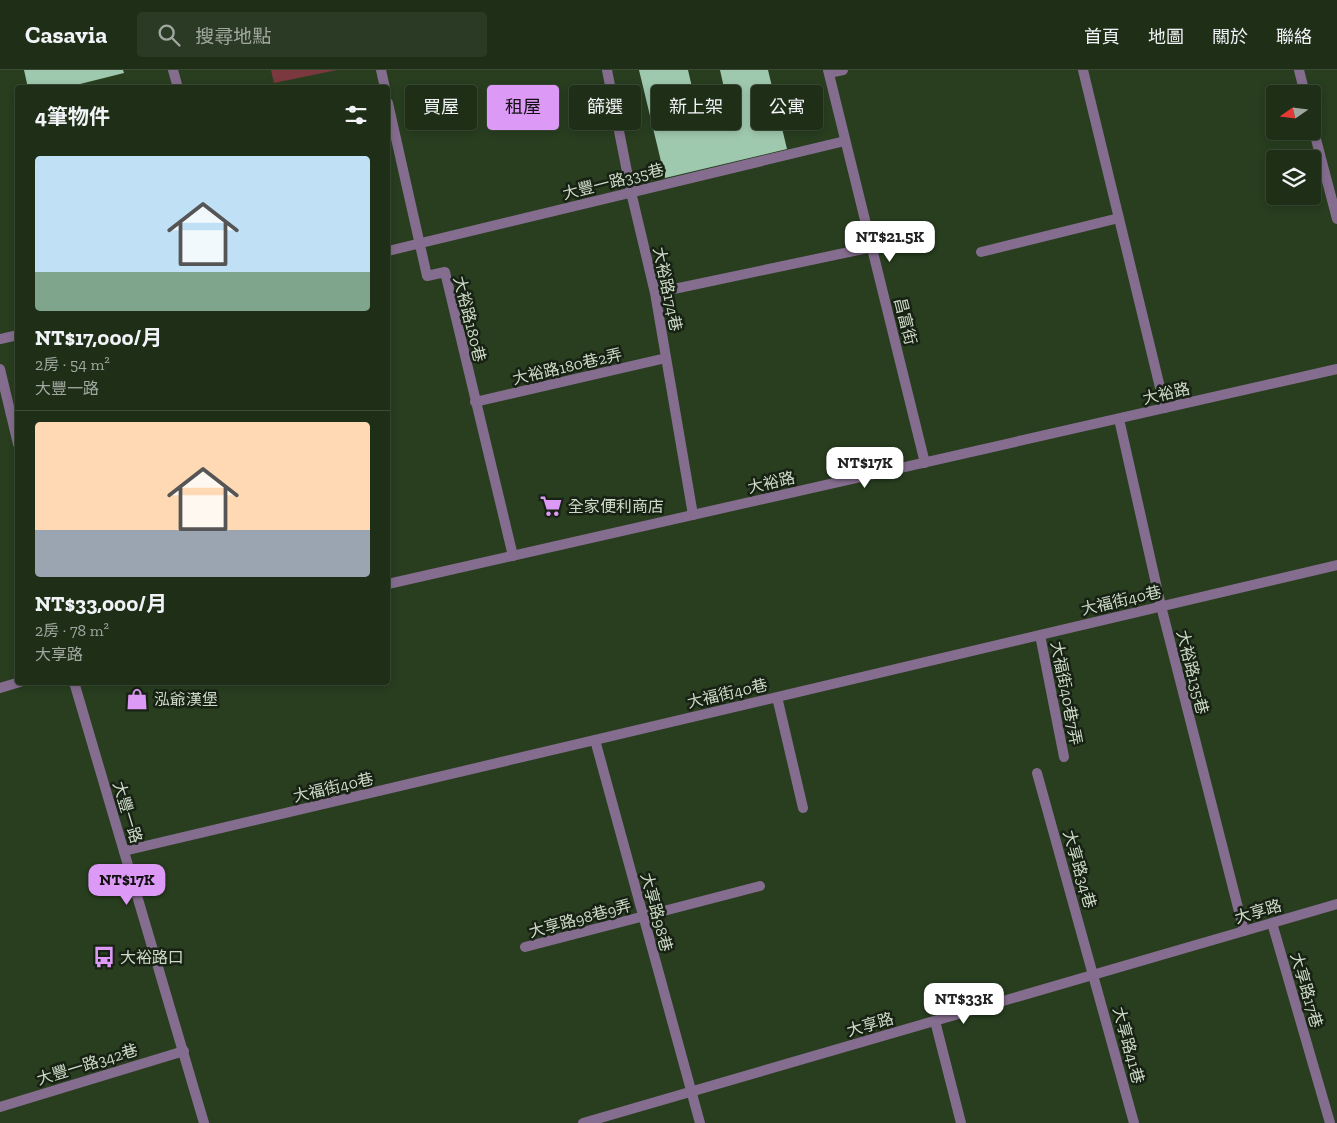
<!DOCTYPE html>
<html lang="zh-TW">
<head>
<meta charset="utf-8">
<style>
  :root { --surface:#1e2e17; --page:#2b3a24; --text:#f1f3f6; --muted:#a1a8a1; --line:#3c4a36; --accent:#dc99f5 }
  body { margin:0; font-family:"Zilla Slab","Noto Sans TC",serif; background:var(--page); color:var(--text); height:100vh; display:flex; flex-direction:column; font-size:19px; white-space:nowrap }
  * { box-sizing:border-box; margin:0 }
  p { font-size:16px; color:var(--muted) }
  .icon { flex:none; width:28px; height:28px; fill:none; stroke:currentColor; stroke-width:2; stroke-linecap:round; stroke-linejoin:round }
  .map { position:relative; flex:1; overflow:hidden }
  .sheet { position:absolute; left:15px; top:15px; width:375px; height:600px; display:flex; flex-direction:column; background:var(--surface); border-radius:5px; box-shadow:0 2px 8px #0003,0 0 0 1px var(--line) }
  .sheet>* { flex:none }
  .banner { position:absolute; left:405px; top:15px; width:475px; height:45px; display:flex; gap:10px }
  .needle { width:32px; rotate:256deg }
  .buttons { position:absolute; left:1266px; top:15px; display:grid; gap:10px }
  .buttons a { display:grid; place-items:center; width:55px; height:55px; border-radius:5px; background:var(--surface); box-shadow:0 2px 8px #0003,0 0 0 1px var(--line); font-size:25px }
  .price { position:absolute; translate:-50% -42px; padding:0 11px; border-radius:10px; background:#fff; color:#222; font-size:16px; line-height:32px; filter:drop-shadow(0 1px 2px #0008) }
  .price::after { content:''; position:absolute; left:50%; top:30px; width:15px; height:11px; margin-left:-8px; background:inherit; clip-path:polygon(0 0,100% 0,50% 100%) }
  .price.selected { background:var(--accent); color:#111 }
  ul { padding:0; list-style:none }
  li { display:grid; align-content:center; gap:10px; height:265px; padding:0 20px }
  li+li { border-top:1px solid var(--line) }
  li span { display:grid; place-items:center; height:155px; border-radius:5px; color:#555 }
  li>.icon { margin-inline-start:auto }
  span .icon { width:90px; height:90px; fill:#fffc; stroke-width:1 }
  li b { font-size:21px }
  h2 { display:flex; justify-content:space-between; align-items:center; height:60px; padding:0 20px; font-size:21px }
  .tag { padding:0 18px; border-radius:5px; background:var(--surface); box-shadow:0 2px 8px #0003,0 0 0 1px var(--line); font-size:18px; line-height:45px }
  .tag.selected { background:var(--accent); color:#111 }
  header { display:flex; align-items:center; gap:30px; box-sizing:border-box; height:70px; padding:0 25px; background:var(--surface); border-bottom:1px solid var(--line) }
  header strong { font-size:24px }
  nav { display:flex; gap:28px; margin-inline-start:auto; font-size:18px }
  .search { width:350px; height:45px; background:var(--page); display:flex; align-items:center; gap:12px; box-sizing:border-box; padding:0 18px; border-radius:5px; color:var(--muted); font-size:19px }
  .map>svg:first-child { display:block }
</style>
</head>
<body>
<header>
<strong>Casavia</strong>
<div class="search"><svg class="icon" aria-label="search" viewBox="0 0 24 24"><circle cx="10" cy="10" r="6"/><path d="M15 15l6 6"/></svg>搜尋地點</div>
<nav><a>首頁</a><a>地圖</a><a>關於</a><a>聯絡</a></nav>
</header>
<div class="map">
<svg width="1337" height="1053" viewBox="0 0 1337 1053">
  <rect width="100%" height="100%" fill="#283e1f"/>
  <!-- green -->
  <path fill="#7b383e" d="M271,0H337L274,13Z"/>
  <!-- building -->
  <path fill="#9fc9ae" d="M24,0H123L124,3L64,18H28Z
    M639,0H688L701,56L731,49L720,0H768L787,79L665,108Z"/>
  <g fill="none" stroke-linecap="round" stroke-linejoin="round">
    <!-- service -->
    <path stroke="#856d8f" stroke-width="10" d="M173,0L178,18
      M381,0L385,18
      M607,0L631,122L655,223L693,445
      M1083,0L1165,338
      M829,3L843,0
      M388,33L427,206L445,202L513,486
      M388,181L845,71
      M981,182L1119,148
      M655,223L873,177
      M0,269L18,265
      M475,332L666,288
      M1119,349L1161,536L1244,861
      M1040,565L1064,687
      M777,627L803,738
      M595,670L700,1053
      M1037,703L1134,1053
      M124,781L1337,495
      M1272,853L1330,1053
      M525,877L760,816
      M935,951L961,1053
      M0,1037L184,981"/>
    <!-- minor -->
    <path stroke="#856d8f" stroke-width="10" d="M828,0L925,393
      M1299,0L1305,24
      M1312,54L1337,149
      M0,299L18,374
      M388,514L1337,299
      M74,612L204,1053
      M0,618L20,612
      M583,1053L1337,834"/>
  </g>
  <!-- icons -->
  <defs>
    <g id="supermarket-bare" transform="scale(1.725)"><path d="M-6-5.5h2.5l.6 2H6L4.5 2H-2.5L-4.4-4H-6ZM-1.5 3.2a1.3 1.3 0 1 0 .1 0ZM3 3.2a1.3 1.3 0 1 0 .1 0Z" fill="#dc99f5" stroke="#182214" stroke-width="2.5" paint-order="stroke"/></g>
    <g id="shop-bare" transform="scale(1.725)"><path d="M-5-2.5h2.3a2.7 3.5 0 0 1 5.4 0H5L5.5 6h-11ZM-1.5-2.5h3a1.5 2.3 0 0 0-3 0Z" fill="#dc99f5" stroke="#182214" stroke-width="2.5" paint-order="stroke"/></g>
    <g id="bus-bare" transform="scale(1.725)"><path d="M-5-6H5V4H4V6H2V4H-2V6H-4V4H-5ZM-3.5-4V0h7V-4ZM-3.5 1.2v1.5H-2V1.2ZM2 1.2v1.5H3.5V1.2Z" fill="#dc99f5" stroke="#182214" stroke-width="2.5" paint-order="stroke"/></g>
  </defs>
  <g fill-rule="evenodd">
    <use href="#supermarket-bare" x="551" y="436"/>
    <use href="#shop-bare" x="137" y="629"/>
    <use href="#bus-bare" x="104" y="887"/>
  </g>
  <g text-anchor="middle" stroke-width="5" stroke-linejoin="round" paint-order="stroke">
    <!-- street labels -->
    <g font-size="16" fill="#cddac7" stroke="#182214">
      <text transform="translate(613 111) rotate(-14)" y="6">大豐一路335巷</text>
      <text transform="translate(668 219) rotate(78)" y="6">大裕路174巷</text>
      <text transform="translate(470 249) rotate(76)" y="6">大裕路180巷</text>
      <text transform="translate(906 251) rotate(76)" y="6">昌富街</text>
      <text transform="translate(567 296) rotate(-13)" y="6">大裕路180巷2弄</text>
      <text transform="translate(1166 323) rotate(-13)" y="6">大裕路</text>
      <text transform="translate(771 412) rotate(-13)" y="6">大裕路</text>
      <text transform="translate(1121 530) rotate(-13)" y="6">大福街40巷</text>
      <text transform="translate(1193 602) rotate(76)" y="6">大裕路135巷</text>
      <text transform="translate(727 623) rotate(-13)" y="6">大福街40巷</text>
      <text transform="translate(1067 623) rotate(79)" y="6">大福街40巷7弄</text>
      <text transform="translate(333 717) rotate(-13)" y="6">大福街40巷</text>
      <text transform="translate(128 742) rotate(73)" y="6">大豐一路</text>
      <text transform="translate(1080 799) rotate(74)" y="6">大享路34巷</text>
      <text transform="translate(1258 841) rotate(-16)" y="6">大享路</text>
      <text transform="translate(657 842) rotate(75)" y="6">大享路98巷</text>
      <text transform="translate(580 848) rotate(-15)" y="6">大享路98巷9弄</text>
      <text transform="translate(1307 920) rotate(74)" y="6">大享路17巷</text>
      <text transform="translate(870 954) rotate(-16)" y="6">大享路</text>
      <text transform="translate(1129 975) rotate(75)" y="6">大享路41巷</text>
      <text transform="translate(87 994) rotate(-17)" y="6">大豐一路342巷</text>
    </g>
    <!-- poi labels -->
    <g font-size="16" fill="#cddac7" stroke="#182214" text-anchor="start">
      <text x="568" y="442">全家便利商店</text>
      <text x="154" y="635">泓爺漢堡</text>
      <text x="120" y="893">大裕路口</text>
    </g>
  </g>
</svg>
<div class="buttons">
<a><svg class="needle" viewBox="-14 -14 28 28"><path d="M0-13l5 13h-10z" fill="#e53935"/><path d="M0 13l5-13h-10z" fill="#a1a8a1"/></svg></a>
<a><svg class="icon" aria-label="layers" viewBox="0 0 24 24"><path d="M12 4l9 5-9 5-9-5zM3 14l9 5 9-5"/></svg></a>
</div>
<b class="price" style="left:890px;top:193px">NT$21.5K</b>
<b class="price" style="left:865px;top:419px">NT$17K</b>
<b class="price selected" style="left:127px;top:836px">NT$17K</b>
<b class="price" style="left:964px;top:955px">NT$33K</b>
<div class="banner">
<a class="tag">買屋</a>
<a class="tag selected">租屋</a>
<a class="tag">篩選</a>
<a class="tag">新上架</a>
<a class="tag">公寓</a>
</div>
<section class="sheet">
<h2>4筆物件<svg class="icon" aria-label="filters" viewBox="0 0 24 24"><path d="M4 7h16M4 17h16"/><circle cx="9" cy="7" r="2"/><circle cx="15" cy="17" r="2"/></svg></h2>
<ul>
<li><span style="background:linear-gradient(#bfe0f5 75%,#7fa58c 0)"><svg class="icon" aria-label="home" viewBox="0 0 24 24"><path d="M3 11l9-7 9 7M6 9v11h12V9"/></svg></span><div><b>NT$17,000/月</b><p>2房 · 54 m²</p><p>大豐一路</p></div></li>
<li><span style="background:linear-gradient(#ffd9b3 70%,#9aa5b1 0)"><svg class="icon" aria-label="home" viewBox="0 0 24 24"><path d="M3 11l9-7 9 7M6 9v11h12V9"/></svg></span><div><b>NT$33,000/月</b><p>2房 · 78 m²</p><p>大享路</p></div></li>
</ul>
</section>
</div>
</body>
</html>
